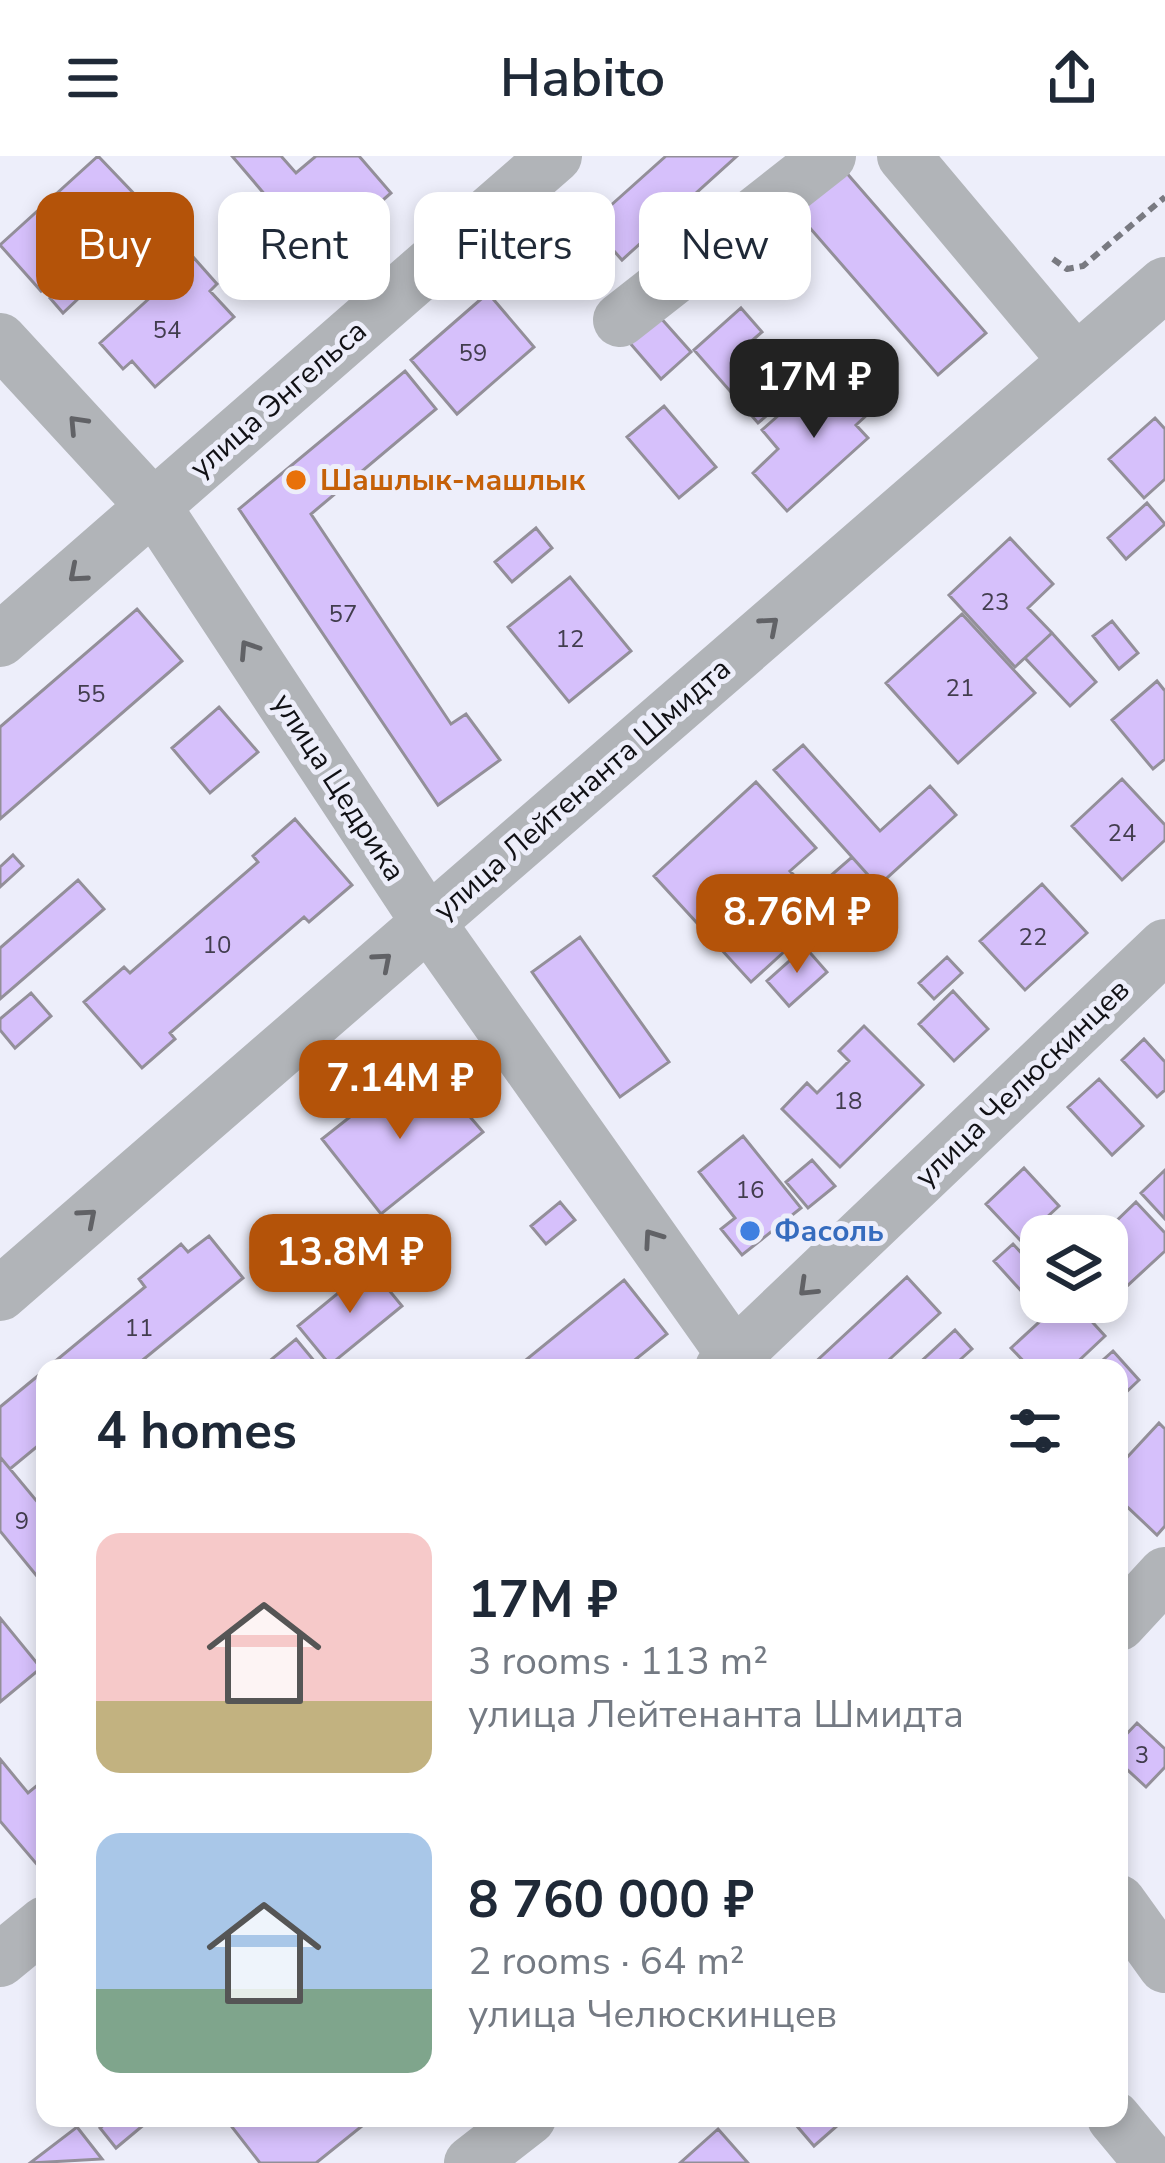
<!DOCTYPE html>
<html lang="en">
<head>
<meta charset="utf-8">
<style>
  :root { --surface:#fff; --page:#f6f6f7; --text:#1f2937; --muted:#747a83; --accent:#b45309 }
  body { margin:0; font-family:"Nunito Sans",sans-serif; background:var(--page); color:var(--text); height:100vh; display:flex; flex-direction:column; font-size:45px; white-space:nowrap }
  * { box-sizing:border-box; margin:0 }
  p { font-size:39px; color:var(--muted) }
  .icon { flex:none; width:66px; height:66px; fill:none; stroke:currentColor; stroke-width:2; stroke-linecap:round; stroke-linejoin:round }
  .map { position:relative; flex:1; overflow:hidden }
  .side { position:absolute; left:36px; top:1203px; width:1092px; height:768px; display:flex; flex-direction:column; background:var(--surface); border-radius:24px; box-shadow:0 6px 18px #0003 }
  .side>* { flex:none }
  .banner { position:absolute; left:36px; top:36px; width:1095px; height:108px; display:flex; gap:24px }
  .controls { position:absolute; left:1020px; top:1059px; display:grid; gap:24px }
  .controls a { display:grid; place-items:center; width:108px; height:108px; border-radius:24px; background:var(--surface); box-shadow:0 6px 18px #0003; font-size:60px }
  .price { position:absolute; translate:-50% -102px; padding:0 27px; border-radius:24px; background:var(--accent); color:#fff; font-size:39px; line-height:78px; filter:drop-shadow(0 3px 6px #0008) }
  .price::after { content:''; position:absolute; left:50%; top:72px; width:36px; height:27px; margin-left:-18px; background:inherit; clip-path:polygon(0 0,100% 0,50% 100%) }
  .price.current { background:#222; color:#fff }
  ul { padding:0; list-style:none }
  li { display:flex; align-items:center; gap:36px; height:300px; padding:0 60px }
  li span { display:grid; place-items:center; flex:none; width:336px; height:240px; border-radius:24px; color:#555 }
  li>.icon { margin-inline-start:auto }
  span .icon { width:144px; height:144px; fill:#fffc; stroke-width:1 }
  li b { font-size:51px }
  h2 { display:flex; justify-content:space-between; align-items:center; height:144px; padding:0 60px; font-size:51px }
  .pill { padding:0 42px; border-radius:24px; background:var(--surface); box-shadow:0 6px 18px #0003; font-size:42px; line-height:108px }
  .pill.current { background:var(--accent); color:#fff }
  header { display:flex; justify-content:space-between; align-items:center; height:156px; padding:0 60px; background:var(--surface); font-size:54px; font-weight:600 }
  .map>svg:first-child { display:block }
</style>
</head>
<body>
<header><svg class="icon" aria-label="menu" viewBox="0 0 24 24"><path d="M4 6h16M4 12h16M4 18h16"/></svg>Habito<svg class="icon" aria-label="share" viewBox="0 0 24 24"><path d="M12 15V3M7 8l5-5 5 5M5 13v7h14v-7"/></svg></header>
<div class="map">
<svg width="1165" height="2007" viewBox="0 0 1165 2007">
  <rect width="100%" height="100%" fill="#edeefa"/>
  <!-- building -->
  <path fill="#d6c0fb" stroke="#938f99" stroke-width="3" d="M98,0L140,44L41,135L0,89Z
    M232,0H281L296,17L316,0H359L391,37L318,101Z
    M666,0H737L622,104L590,68Z
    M844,14L986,177L938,219L796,56Z
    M144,52L171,82L130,118L102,88Z
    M194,102L217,128L210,135L234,161L155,231L132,205L123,213L100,187Z
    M84,109L98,124L63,157L50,142Z
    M488,137L534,191L457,258L411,204Z
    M741,152L762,176L747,189L791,239L758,267L694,194Z
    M659,160L691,196L661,223L629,186Z
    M405,215L436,253L311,358L451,568L466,558L500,604L438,649L239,353Z
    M852,216L880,247L856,269L868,282L787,355L753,317L778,293L762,274L797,243L809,256Z
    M664,250L716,311L679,342L627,281Z
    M1155,262L1165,273V323L1144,342L1109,303Z
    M1147,347L1165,368L1126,403L1108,382Z
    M536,372L552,392L512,426L495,406Z
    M1010,382L1053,428L1028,452L1052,477L1015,511L949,439Z
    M570,421L631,495L569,546L508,471Z
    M137,453L182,505L0,663V571Z
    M962,458L1035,537L958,607L886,527Z
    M1112,465L1138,497L1119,513L1093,480Z
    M1052,477L1096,526L1070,550L1025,502Z
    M1157,525L1165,535V603L1153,613L1112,564Z
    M219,551L258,596L210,637L172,592Z
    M803,589L880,675L930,630L956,659L878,730L774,614Z
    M1122,623L1165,669V684L1122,724L1072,670Z
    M756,626L816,692L790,715L807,733L800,740L815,757L793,778L798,783L751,826L654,720Z
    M295,663L352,729L309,766L304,761L170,877L175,883L142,912L84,846L124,811L130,817L258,706L253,700Z
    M13,699L23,710L0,731V711Z
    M852,701L878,730L837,765L812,736Z
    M78,724L104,753L0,843V792Z
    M1042,728L1087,777L1025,834L980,785Z
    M580,781L669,906L620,941L532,816Z
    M805,791L827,816L789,850L767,825Z
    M947,801L962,817L934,843L919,827Z
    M953,835L988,873L954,905L919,868Z
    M31,837L51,860L15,892L0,874V863Z
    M864,870L923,929L840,1011L782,953L807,927L817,937L849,905L839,895Z
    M1144,883L1165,906V934L1157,941L1122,904Z
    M1099,923L1143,970L1112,999L1068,951Z
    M408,934L435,935L459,948L483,976L381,1058L322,983L379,938Z
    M743,980L801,1052L742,1099L721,1073L735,1062L699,1016Z
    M812,1004L835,1030L808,1052L786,1026Z
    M1024,1012L1059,1050L1021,1085L986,1048Z
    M1165,1014V1063L1141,1037Z
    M560,1046L575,1064L546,1088L531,1070Z
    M1136,1046L1165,1077V1095L1127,1130L1107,1108V1100L1121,1087L1108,1073Z
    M209,1080L243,1122L133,1212H47L145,1131L139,1123L181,1088L188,1096Z
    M1013,1088L1041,1118L1024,1138L994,1105Z
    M370,1111L402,1150L330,1209L298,1170Z
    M907,1121L940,1157L880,1212H809Z
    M624,1124L667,1178L625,1212H516Z
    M1061,1146H1074L1105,1180L1071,1212H1030L1011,1192Z
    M955,1174L972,1193L951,1212H914Z
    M296,1183L320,1212H261Z
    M1113,1195L1139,1224L1119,1243V1212H1094Z
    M45,1214V1284L10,1313L0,1301V1251Z
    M1159,1267L1165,1273V1370L1157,1379L1119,1343V1310Z
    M0,1301L45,1355V1430L0,1375Z
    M0,1462L41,1512L0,1546Z
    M1137,1567L1165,1593V1611L1146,1631L1119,1606V1586Z
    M0,1603L28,1637L45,1623V1708L40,1712L0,1665Z
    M112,1962H152L116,1992L100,1972Z
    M225,1962H372L316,2007H260Z
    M790,1962H846L814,1990Z
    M77,1971L102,2003L30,2007Z
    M718,1973L748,2007H680Z"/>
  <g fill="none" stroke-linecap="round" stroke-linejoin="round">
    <!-- path -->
    <path stroke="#797a81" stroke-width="6" stroke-dasharray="9 6" stroke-linecap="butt" d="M1053,103L1067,113L1083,110L1165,41"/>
    <!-- minor -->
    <path stroke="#b1b4b8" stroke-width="54" d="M904,0L1076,205
      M620,164L829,0
      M0,184L155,352L428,766L743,1212
      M0,484L555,0
      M0,1138L1165,128
      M722,1212L1165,790
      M1119,1468L1165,1418
      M1119,1746L1165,1810
      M0,1804L45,1767
      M1114,1962L1149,2004
      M471,2007L529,1962"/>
  </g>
  <!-- one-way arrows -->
  <defs><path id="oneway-chevron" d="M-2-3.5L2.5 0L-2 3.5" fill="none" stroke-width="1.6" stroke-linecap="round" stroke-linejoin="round" transform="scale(3)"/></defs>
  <g stroke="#616266">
    <use href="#oneway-chevron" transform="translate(77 268) rotate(-133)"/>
    <use href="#oneway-chevron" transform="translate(77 418) rotate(139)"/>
    <use href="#oneway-chevron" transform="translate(770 469) rotate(-41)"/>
    <use href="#oneway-chevron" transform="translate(248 493) rotate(-123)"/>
    <use href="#oneway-chevron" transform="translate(383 805) rotate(-41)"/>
    <use href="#oneway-chevron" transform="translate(88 1061) rotate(-41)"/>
    <use href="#oneway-chevron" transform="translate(652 1082) rotate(-125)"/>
    <use href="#oneway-chevron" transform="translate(807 1132) rotate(136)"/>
  </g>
  <!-- markers -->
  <circle fill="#e8710a" stroke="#edeefa" stroke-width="4.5" cx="296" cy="324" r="12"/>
  <circle fill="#3f7fe0" stroke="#edeefa" stroke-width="4.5" cx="750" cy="1075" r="12"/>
  <g text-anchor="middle" stroke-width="10" stroke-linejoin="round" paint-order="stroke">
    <!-- number labels -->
    <g font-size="24" fill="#423d4e">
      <text x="167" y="182">54</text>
      <text x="473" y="205">59</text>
      <text x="995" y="454">23</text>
      <text x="343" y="466">57</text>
      <text x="570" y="491">12</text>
      <text x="960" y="540">21</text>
      <text x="91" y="546">55</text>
      <text x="1122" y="685">24</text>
      <text x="1033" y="789">22</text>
      <text x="217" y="797">10</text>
      <text x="848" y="953">18</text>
      <text x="750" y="1042">16</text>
      <text x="139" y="1180">11</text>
      <text x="22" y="1373">9</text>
      <text x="1142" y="1607">3</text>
    </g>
    <!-- street labels -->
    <g font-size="30" fill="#111115" stroke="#edeefa">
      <text transform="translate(278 243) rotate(-41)" y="10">улица Энгельса</text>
      <text transform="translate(339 631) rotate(57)" y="10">улица Цедрика</text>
      <text transform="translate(582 633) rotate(-41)" y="10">улица Лейтенанта Шмидта</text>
      <text transform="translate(1022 927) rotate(-44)" y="10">улица Челюскинцев</text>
    </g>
    <!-- food labels -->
    <g font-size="30" font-weight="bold" fill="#c56008" stroke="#edeefa" text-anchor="start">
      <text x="320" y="334">Шашлык-машлык</text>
    </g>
    <!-- shop labels -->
    <g font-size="30" font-weight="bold" fill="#366cbe" stroke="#edeefa" text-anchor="start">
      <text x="774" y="1085">Фасоль</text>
    </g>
  </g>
</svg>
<div class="controls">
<a><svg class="icon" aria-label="layers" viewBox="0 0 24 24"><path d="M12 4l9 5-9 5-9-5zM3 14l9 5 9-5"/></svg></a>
</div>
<b class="price current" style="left:814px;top:285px">17M ₽</b>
<b class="price" style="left:797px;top:820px">8.76M ₽</b>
<b class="price" style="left:400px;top:986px">7.14M ₽</b>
<b class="price" style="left:350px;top:1160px">13.8M ₽</b>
<div class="banner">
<a class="pill current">Buy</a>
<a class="pill">Rent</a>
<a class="pill">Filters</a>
<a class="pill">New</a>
</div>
<section class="side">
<h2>4 homes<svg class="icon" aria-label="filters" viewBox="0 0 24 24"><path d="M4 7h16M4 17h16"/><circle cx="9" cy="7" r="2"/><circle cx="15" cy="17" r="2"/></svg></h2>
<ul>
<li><span style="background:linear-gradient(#f6c9c9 70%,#c2b280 0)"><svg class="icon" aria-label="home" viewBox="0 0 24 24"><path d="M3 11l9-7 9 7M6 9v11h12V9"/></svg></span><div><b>17M ₽</b><p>3 rooms · 113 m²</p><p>улица Лейтенанта Шмидта</p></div></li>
<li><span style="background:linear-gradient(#a9c7e8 65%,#7fa58c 0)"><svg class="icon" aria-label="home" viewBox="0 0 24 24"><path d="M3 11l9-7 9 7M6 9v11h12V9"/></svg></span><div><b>8 760 000 ₽</b><p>2 rooms · 64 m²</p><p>улица Челюскинцев</p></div></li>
</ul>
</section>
</div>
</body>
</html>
